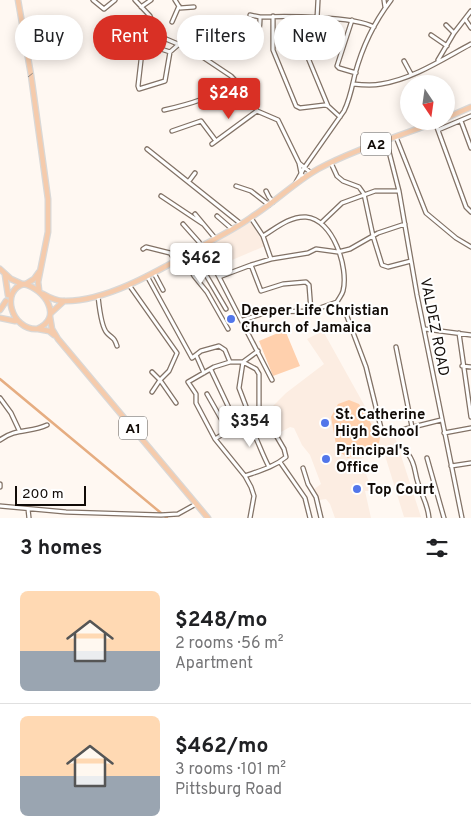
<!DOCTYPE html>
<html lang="en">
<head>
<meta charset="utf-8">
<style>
  :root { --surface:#fff; --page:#f6f6f6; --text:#202124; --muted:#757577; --line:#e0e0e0; --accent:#d93025 }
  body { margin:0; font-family:Overpass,sans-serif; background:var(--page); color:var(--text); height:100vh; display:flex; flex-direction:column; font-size:19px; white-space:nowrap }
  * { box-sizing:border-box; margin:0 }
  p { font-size:16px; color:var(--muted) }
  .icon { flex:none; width:28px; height:28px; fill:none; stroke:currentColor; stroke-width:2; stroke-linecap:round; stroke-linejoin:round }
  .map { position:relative; height:518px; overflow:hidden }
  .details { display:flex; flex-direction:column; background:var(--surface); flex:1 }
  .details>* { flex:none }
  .hud { position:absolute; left:15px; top:15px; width:441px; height:45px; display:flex; gap:10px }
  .needle { width:32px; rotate:167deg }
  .fabs { position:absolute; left:400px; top:75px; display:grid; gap:10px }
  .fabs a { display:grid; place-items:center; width:55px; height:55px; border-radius:50%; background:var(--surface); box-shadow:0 2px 12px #0003; font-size:25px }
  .scale { position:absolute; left:15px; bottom:12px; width:71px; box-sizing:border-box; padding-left:5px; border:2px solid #110b07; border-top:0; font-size:14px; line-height:18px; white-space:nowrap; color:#110b07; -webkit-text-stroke:4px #fff; paint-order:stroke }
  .price { position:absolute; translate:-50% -42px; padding:0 11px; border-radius:5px; background:#fff; color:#222; font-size:16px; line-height:32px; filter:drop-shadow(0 1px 2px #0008) }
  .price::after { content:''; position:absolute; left:50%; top:30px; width:15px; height:11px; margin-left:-8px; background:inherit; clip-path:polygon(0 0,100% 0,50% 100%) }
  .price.selected { background:var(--accent); color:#fff }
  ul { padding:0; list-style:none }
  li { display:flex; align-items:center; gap:15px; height:125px; padding:0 20px }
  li+li { border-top:1px solid var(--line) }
  li span { display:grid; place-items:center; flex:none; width:140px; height:100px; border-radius:8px; color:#555 }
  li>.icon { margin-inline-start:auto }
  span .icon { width:60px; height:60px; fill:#fffc; stroke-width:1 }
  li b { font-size:21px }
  h2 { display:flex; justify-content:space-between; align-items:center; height:60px; padding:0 20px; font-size:21px }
  .pill { padding:0 18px; border-radius:22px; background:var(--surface); box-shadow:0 2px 12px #0003; font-size:18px; line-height:45px }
  .pill.selected { background:var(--accent); color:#fff }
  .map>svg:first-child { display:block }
</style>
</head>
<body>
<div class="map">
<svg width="471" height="518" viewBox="0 0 471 518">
  <rect width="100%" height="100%" fill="#fff8f2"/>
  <!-- built -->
  <path fill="#fcede2" d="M251,222L265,246L225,263L215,242Z
    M323,331L382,437L394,434L421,517H404L383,449L365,456L361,459L372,491H365L371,518H335L330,504L326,499L319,500L315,496L313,490L321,484L310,455L302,445L294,428L290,427L281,432L269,410L286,393L324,364L307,339Z"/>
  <!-- green -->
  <path fill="#ffd0ad" d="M285,330L300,366L273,376L259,341Z
    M349,400L359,404L380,438L379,443L348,458L337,450L331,417L338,404Z"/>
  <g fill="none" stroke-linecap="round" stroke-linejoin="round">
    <!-- canal -->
    <path stroke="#e6ad81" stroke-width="2.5" d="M0,379L167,518"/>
    <!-- minor casing -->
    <g stroke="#827266" stroke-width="5.5">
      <path id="minor" d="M93,0L104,9L115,0
        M135,0L150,16L156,33L166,39L192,50L231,76L247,93L257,111L278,120L299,163L301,173L304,178
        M175,0L180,8L194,7
        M384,0L385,7
        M141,7L151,0
        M250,15L260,17C286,16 353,16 374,27
        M273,16V50L296,106L300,108L325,105L328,106L340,117
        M296,17L299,36L328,106
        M317,19L318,0
        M465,19L471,28
        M113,20L143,43L170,52L178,45
        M229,20L234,37
        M352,20L337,66L339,68L356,73
        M216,21L221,39
        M172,22L179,6
        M243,23L246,34
        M201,24L206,41
        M446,25L454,33
        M431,35L447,46
        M143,43L138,86L139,89L165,81L170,52
        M185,47C198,40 254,38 259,29C260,26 260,20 260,17
        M438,60L454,33L471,11
        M404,61L411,74
        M353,84C362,85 372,86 381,84C413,79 443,59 471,44
        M164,110C191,104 214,97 236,81
        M461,121L471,148
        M435,122L466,207L471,212
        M438,130L471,116
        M172,131L201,121L216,141
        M396,137L426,213L456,238L471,247
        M386,140L399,191L417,295L462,518
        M212,144L257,111
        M147,149L241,224
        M299,163L311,173
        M331,163L337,176L343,181L359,187L364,194L373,236L382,265L388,267L411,261
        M189,181L195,173
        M295,184L304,168L344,111C350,99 352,87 355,74C362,48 375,21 391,0
        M236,186L251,191L269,205
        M266,191L269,197L273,202
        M161,196L203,224
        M195,214L215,238
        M217,216L232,229
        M251,218L263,236L271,259
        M321,223L342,203L375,191H399
        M183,224L199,242L219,277L272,380
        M143,249L146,247L170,253L175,260
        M192,251L226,309
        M183,256L194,276L207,292L228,329
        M251,265L261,291L283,284L306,282L309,285L311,311
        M154,273L163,290
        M147,276L192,358L201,351L219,346L225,350L230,362H243L256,369L259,374V406L284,449L286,457C274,467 259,471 245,476
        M219,277L251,265L271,259L308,253L316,249L338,252L350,249L378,233L405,224
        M129,285L177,353L169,371L160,380L176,403
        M98,296C99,305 101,327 107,333C113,339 114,337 117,346
        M345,311L366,367L381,428L385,434L441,420
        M243,320L268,312L311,311L337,302C339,298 342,295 343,291C349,268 333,219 306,217C290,216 276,228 263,236
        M425,329L471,335
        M459,333L471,417
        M396,347L412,427
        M196,355L204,373
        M230,362L214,367L188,382L196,394V403L215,439L245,476L251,487L254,496L250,518
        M462,366L471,367
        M211,370L237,425
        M152,372L160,380L152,392
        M207,394L228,431
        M0,398L11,413L19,430
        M250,417L261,412
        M247,420C256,435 261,452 269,467
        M444,433L471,428
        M215,439L250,417L239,388L243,362L258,351
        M0,440C16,428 30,433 47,425
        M408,454C416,464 414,472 418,483C422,496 428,505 429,518
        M427,458L444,518
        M280,462L305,498L310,518
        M451,466L471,463
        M303,468L308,484L316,497L321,518
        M0,484V487
        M0,506L66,512L161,515L178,514L196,504
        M28,509L29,518"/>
    </g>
    <!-- major casing -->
    <g stroke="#d9d8d7" stroke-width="7">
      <path id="major" d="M18,0L31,75L48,199V232L38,282L39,290
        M446,118L471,107
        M0,269L11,279L22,284
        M5,275L8,295
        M24,284C45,289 64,318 37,329C11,330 0,290 24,284Z
        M26,284L34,279L39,272
        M43,294C50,298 56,301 64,301C108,302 163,268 200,247C218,237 237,228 253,216C275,202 295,182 318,169C355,149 398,137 438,121
        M0,310L6,301
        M51,313L64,301
        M50,317L52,329L58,339L208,518
        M0,318L15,321
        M38,329L49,331L54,335"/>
    </g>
    <!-- minor -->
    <use href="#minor" stroke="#fff" stroke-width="3"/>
    <!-- major -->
    <use href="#major" stroke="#f5cbac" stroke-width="4.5"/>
    <!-- rail -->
    <path stroke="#8c8681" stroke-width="1" stroke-dasharray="6 6" stroke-linecap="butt" d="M28,77L33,73"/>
  </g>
  <!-- markers -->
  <g fill="#5276ea" stroke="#fff" stroke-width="2">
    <circle cx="231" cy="319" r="5"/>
    <circle cx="325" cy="423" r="5"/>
    <circle cx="326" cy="459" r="5"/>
    <circle cx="357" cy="489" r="5"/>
  </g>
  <g text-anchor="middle" stroke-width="4" stroke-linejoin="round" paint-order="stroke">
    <!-- shield labels -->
    <g fill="#fff" stroke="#585451" stroke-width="1">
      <rect x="361" y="132.5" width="30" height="23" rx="4"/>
      <rect x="119" y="416.5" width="28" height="23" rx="4"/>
    </g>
    <g font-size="14" font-weight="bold" fill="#110b07">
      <text x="376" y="149">A2</text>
      <text x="133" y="433">A1</text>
    </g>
    <!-- poi labels -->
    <g font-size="15" font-weight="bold" fill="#110b07" stroke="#fff" text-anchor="start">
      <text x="241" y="315">Deeper Life Christian<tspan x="241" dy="17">Church of Jamaica</tspan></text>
      <text x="335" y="419">St. Catherine<tspan x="335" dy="17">High School</tspan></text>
      <text x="336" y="455">Principal's<tspan x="336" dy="17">Office</tspan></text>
      <text x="367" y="494">Top Court</text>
    </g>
    <!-- street labels -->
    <g font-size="15" fill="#110b07" stroke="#fff">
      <text transform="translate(435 327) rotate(79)" y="5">VALDEZ ROAD</text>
    </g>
  </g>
</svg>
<div class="fabs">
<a><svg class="needle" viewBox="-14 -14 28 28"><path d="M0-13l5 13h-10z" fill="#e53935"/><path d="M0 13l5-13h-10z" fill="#757577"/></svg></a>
</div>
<div class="scale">200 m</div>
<b class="price selected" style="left:229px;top:120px">$248</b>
<b class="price" style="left:201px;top:285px">$462</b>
<b class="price" style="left:250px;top:448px">$354</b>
<div class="hud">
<a class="pill">Buy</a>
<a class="pill selected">Rent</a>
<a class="pill">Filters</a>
<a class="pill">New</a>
</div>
</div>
<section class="details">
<h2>3 homes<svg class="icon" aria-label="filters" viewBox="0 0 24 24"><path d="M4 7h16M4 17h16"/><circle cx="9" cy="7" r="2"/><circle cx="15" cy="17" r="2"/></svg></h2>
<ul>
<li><span style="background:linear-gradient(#ffd9b3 60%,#9aa5b1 0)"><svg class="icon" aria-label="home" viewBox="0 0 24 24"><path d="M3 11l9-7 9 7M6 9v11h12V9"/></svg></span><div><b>$248/mo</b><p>2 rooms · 56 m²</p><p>Apartment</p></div></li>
<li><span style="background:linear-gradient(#ffd9b3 60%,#9aa5b1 0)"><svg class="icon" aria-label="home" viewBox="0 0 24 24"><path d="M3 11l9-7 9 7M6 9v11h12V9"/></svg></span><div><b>$462/mo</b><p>3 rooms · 101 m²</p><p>Pittsburg Road</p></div></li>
</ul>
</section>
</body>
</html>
